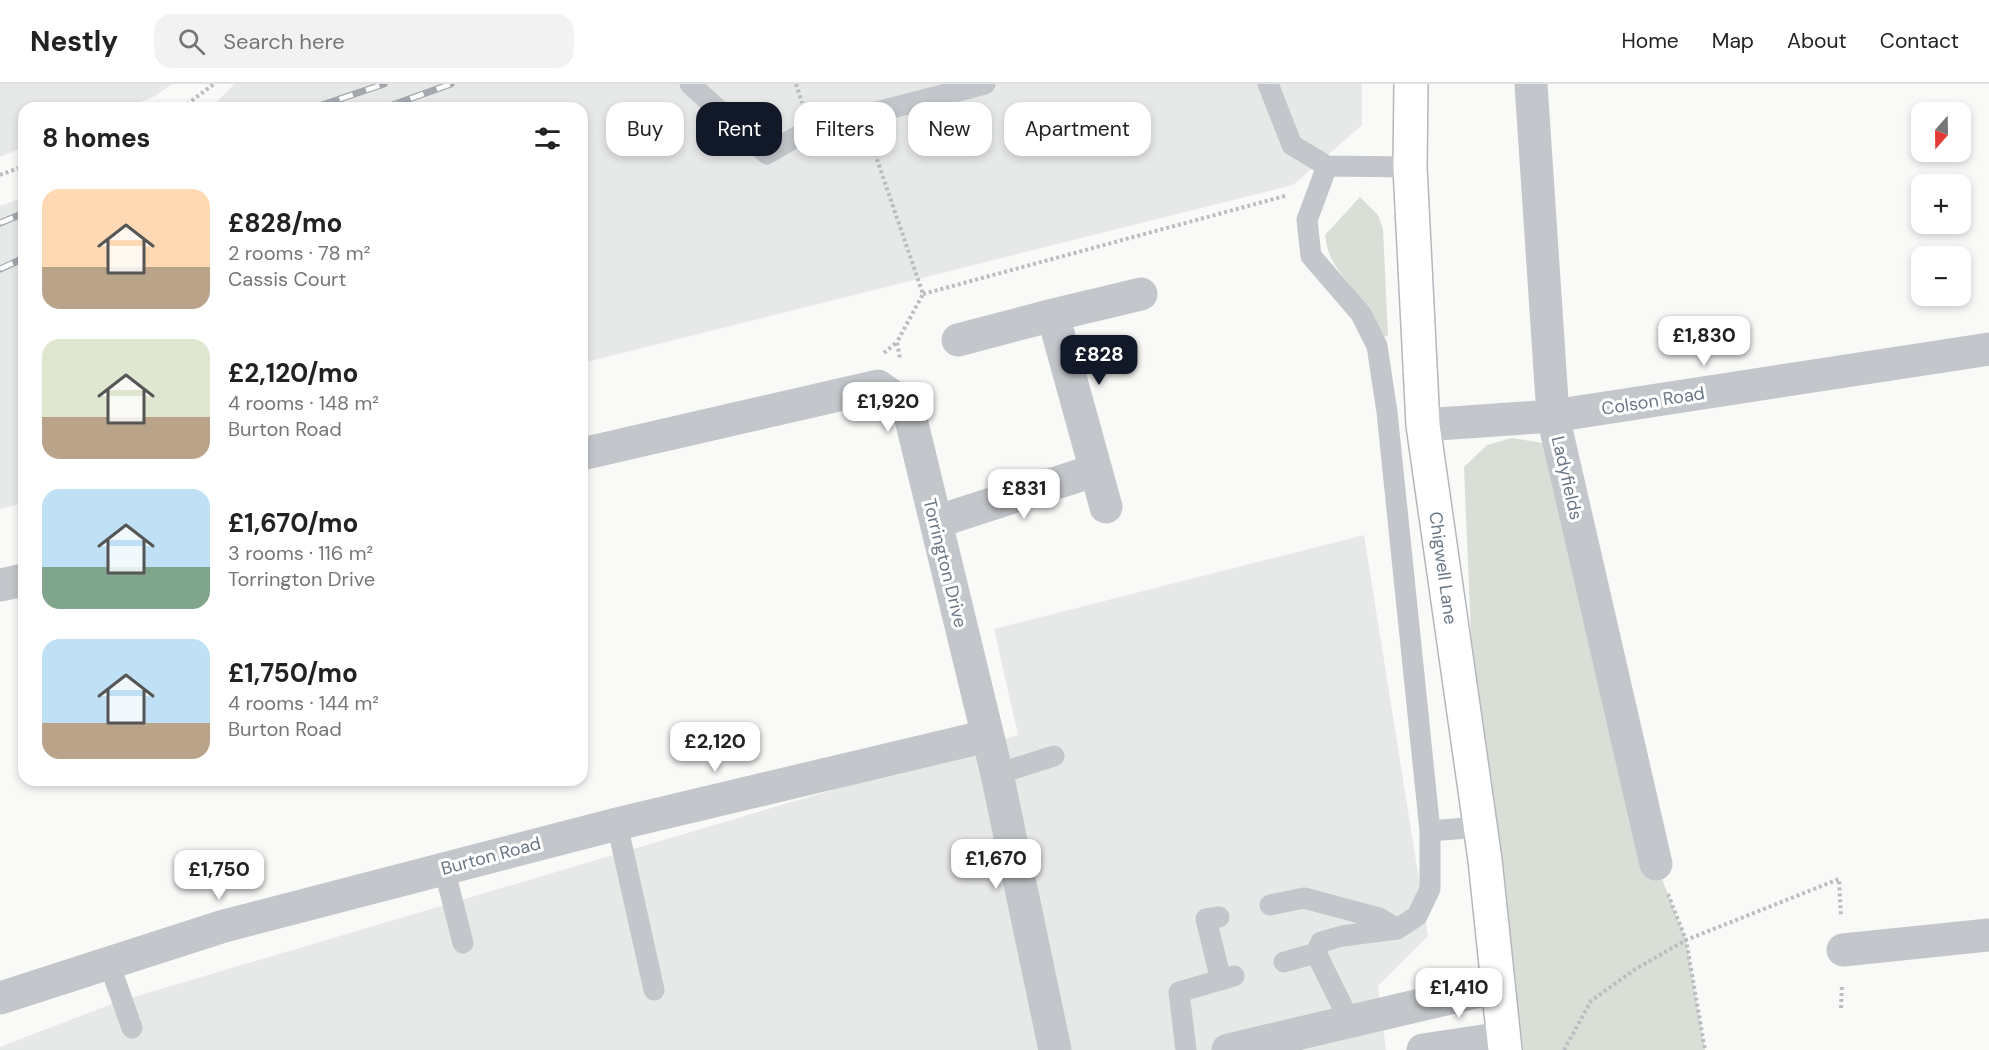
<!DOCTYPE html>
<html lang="en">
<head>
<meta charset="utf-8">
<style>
  :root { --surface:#fff; --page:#f2f2f2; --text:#222; --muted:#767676; --line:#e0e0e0; --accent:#111827 }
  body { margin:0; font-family:"DM Sans",sans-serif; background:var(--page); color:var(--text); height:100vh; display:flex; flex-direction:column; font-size:22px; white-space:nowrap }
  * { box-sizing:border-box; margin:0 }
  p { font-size:20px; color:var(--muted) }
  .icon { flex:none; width:33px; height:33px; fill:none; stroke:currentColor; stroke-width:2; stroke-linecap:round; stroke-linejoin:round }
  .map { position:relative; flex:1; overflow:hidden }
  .details { position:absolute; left:18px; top:18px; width:570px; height:684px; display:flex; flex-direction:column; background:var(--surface); border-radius:18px; box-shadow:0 3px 9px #0003 }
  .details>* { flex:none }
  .hud { position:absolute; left:606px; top:18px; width:570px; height:54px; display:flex; gap:12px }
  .needle { width:39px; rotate:200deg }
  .fabs { position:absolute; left:1911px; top:18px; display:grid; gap:12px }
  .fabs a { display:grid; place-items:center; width:60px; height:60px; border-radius:12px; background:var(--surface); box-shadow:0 3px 9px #0003; font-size:30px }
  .price { position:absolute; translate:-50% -51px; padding:0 14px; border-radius:12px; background:#fff; color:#222; font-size:20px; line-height:39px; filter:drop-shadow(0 2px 3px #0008) }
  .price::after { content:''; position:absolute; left:50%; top:36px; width:18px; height:14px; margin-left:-9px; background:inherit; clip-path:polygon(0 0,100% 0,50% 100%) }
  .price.active { background:var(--accent); color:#fff }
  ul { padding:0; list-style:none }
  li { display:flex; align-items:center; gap:18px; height:150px; padding:0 24px }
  li span { display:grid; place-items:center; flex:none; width:168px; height:120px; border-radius:18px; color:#555 }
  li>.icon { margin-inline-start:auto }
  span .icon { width:72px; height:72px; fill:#fffc; stroke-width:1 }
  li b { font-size:26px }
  h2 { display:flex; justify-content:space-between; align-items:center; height:72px; padding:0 24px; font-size:26px }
  .chip { padding:0 21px; border-radius:18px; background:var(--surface); box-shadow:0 3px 9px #0003; font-size:21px; line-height:54px }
  .chip.active { background:var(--accent); color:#fff }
  header { display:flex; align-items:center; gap:36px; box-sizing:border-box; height:84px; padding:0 30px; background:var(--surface); border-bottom:2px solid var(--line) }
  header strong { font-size:28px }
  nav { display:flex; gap:33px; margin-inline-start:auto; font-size:21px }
  .search { width:420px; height:54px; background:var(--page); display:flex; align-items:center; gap:15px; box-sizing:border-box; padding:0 21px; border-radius:18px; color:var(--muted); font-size:22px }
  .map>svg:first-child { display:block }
</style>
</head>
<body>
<header>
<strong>Nestly</strong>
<div class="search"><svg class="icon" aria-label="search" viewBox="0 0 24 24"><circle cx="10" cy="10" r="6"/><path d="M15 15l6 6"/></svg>Search here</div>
<nav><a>Home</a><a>Map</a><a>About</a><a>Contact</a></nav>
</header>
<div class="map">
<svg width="1989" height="966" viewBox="0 0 1989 966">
  <rect width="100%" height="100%" fill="#f9f9f7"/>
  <!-- built -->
  <path fill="#e7e8e8" d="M0,0H172L155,12L125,24H24V63L0,73Z
    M234,0H1362V41L1293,101L582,279V24H211Z
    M24,113V419L0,425V122Z
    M1364,451L1428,852L1378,902L1386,966H0V963L117,918L1018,651L994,545Z"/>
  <!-- green -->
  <path fill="#d9ded7" d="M1360,113L1378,131L1383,145L1388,252L1379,253C1373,241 1368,227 1360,215C1344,190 1329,183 1325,151Z
    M1512,354L1543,359L1656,780L1686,856L1705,966H1505L1479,743L1464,383L1487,361Z"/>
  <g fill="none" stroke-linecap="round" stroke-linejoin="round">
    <!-- primary casing -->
    <g stroke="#b4b8bd" stroke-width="36">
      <path id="primary" d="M1411,0L1410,83L1423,341L1485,776L1505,966"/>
    </g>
    <!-- path -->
    <path stroke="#bbbec0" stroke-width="4" stroke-dasharray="3 3" stroke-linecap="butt" d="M796,0L802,19
      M182,24L214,0
      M871,58L923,210L897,258L900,275
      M0,91L24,82
      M923,210L1285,112
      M884,269L897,258
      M1668,810L1686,856L1705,966
      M1841,924L1842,901
      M1564,966L1591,917L1634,886L1686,856L1839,795L1841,833"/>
    <!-- service -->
    <path stroke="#c3c6ca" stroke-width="21" d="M690,0L767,70L810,45L985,0
      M1268,0L1292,61L1327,82L1410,83
      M997,690L1054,672
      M617,740L654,906
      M1430,747L1479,743
      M444,784L463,859
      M1270,821L1304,814L1379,834L1397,845
      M1219,833L1206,835L1221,896
      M1316,869L1350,938
      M1284,878L1316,869L1321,858L1342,852L1397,845L1417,832L1430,805V747L1387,328L1377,262L1361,230L1311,172L1307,136L1327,82
      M109,879L132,944
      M1186,966L1179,908L1234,892"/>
    <!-- minor -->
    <path stroke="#c3c6ca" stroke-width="33" d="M1531,0L1553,332L1656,780
      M958,256L1053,231
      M1423,341L1553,332L1989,265
      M582,370L878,302L908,323L997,690L1055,966
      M1106,423L1053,231L1141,210
      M936,438L1096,386
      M0,501L24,496
      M1843,866L1989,851
      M0,914L224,842L617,740L987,652
      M1228,966L1497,903
      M1423,966L1503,954"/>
    <!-- primary -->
    <use href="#primary" stroke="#fff" stroke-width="33"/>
    <!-- rail casing -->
    <g stroke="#a2a8ae" stroke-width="7">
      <path id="rail" d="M313,24L384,0
        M384,24L451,0
        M0,139L24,129
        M0,185L24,174"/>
    </g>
    <!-- rail -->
    <use href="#rail" stroke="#fff" stroke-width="4.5" stroke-dasharray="14" stroke-linecap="butt"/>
  </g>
  <g text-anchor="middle" stroke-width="6" stroke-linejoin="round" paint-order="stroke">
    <!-- street labels -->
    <g font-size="18" fill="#6a7886" stroke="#fff">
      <text transform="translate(1653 317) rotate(-9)" y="6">Colson Road</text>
      <text transform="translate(1567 394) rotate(77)" y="6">Ladyfields</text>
      <text transform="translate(945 479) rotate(76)" y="6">Torrington Drive</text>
      <text transform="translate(1443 484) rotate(82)" y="6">Chigwell Lane</text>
      <text transform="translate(491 772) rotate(-15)" y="6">Burton Road</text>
    </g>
  </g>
</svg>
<div class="fabs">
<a><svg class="needle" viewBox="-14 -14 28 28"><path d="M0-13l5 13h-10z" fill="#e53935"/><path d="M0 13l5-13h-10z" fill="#767676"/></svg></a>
<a>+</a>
<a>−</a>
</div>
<b class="price" style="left:1704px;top:283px">£1,830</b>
<b class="price active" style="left:1099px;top:302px">£828</b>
<b class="price" style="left:888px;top:349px">£1,920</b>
<b class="price" style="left:1024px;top:436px">£831</b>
<b class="price" style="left:715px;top:689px">£2,120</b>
<b class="price" style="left:996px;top:806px">£1,670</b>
<b class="price" style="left:219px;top:817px">£1,750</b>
<b class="price" style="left:1459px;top:935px">£1,410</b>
<div class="hud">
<a class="chip">Buy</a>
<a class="chip active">Rent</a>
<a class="chip">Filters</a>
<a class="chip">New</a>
<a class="chip">Apartment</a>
</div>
<section class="details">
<h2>8 homes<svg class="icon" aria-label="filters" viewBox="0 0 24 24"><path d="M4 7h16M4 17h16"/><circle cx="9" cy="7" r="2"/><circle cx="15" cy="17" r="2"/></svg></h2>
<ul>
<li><span style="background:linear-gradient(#ffd9b3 65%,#b9a48a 0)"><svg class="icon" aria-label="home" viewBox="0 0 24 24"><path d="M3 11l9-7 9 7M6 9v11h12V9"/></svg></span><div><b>£828/mo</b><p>2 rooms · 78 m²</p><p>Cassis Court</p></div></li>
<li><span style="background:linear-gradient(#dfe7d0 65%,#b9a48a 0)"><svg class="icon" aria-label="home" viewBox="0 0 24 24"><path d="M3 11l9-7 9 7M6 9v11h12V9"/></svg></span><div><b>£2,120/mo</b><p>4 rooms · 148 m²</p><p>Burton Road</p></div></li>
<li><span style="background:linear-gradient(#bfe0f5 65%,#7fa58c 0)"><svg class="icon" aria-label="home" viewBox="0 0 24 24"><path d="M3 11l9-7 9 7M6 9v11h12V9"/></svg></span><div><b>£1,670/mo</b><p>3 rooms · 116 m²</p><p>Torrington Drive</p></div></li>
<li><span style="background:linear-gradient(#bfe0f5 70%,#b9a48a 0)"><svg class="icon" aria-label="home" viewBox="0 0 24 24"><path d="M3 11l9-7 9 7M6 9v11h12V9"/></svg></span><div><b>£1,750/mo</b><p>4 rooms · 144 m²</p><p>Burton Road</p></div></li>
</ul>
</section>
</div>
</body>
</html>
